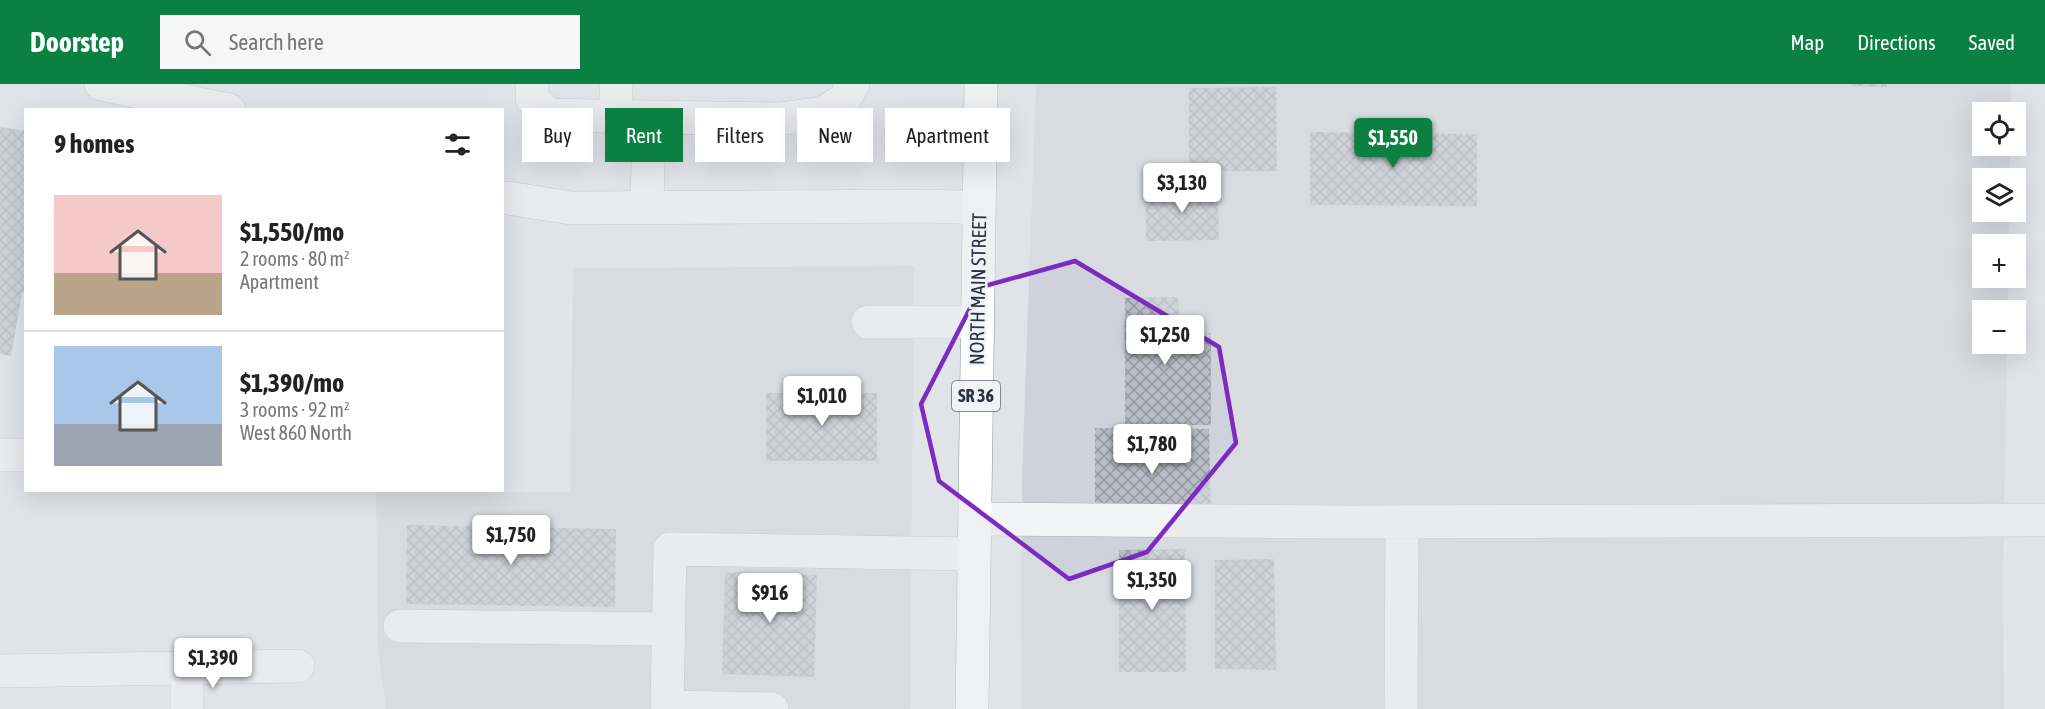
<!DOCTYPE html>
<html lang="en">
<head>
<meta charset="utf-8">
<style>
  :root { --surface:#fff; --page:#f6f6f6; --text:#222; --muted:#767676; --line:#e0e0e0; --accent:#0b8043 }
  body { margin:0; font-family:"Asap Condensed",sans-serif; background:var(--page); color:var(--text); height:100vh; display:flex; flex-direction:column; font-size:22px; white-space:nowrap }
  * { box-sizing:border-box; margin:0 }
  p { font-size:20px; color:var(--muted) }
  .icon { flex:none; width:33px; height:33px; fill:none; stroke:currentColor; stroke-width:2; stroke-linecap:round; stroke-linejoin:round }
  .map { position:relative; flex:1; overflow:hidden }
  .side { position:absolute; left:24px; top:24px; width:480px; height:384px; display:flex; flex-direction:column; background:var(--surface); border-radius:0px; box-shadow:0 6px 24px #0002 }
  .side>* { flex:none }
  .hud { position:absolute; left:522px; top:24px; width:570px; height:54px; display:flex; gap:12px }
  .tools { position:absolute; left:1972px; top:18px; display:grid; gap:12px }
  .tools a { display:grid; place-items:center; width:54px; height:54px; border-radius:0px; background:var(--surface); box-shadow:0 6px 24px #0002; font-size:30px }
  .price { position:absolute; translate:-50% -51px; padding:0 14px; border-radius:6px; background:#fff; color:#222; font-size:20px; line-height:39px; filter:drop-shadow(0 2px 3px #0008) }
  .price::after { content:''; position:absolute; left:50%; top:36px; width:18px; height:14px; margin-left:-9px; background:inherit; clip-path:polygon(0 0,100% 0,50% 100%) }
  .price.selected { background:var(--accent); color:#fff }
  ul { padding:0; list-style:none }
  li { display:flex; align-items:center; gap:18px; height:150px; padding:0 30px }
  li+li { border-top:2px solid var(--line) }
  li span { display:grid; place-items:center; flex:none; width:168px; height:120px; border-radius:0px; color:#555 }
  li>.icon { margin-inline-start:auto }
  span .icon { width:72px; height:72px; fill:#fffc; stroke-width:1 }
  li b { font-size:26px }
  h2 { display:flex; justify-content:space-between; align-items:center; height:72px; padding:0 30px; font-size:26px }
  .chip { padding:0 21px; border-radius:0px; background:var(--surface); box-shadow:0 6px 24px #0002; font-size:21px; line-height:54px }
  .chip.selected { background:var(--accent); color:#fff }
  header { display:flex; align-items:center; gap:36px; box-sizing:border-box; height:84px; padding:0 30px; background:var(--accent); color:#fff }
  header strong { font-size:28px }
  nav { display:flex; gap:33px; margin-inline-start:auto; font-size:21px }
  .search { width:420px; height:54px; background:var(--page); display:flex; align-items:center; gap:15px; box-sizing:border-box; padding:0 21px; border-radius:0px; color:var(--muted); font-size:22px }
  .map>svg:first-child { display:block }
</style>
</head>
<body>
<header>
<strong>Doorstep</strong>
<div class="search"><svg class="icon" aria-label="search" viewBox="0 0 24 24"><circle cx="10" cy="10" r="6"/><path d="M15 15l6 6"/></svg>Search here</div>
<nav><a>Map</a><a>Directions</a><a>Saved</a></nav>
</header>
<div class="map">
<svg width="2045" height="625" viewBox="0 0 2045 625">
  <defs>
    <pattern id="building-cross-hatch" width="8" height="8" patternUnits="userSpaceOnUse" patternTransform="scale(1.5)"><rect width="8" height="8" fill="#b8bcc5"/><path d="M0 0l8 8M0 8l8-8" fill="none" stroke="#9699a1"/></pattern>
  </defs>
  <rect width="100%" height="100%" fill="#e0e3e8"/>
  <!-- built -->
  <path fill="#cfd2da" d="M1036,0H2011V28H1983V62H2010V94H1983V128H2009V160H1983V194H2008V226H1983V260H2007L2003,498L2004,625H1021L1022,394Z
    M914,182L910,625H386L378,564L376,407L570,408L573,184Z"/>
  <!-- building -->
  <path fill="url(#building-cross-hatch)" d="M1851,0H1887V3L1851,2Z
    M1276,3L1277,87H1189V4Z
    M0,43L26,47V209H22L11,272L0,270Z
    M1310,48L1477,50V122L1310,121Z
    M1145,103H1218L1219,156L1146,157Z
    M1178,213L1180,247L1211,249V341H1125V214Z
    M766,309H877V377H766Z
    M1095,344L1209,345L1211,437L1095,436Z
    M407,441L616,445L615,523L406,520Z
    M1185,465L1186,588H1119V466Z
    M1274,475L1276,586L1215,585V476Z
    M725,488L817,491L814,593L722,590Z"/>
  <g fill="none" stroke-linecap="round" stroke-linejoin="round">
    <!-- minor casing -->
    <g stroke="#a6aab2" stroke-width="34">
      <path id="minor" d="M101,0L229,26
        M532,0V15L548,31L649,33L647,124
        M616,0V32
        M649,33L779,35L824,29L845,15L853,0
        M508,114L571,124L930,122L979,124
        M868,238H977
        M0,371H26
        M975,435L1346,438L2045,436
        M400,542L668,545
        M0,587L298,582
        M187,625V584
        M772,625L667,623L670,465L974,470
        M1401,625L1402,438"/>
    </g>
    <!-- highway casing -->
    <g stroke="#89919e" stroke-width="34">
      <path id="highway" d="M972,625L981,0"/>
    </g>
    <!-- minor -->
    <use href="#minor" stroke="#f3f4f7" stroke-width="33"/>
    <!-- highway -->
    <use href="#highway" stroke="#fff" stroke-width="33"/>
  </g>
  <!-- marked area -->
  <path d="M0 0H2045V625H0ZM1075,177L1219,263L1236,359L1147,468L1069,495L939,397L921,320L981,203Z" fill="#e0e3e8" fill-opacity=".55" fill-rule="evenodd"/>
  <path fill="none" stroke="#7b2cbf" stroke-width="4.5" stroke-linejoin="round" d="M1075,177L1219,263L1236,359L1147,468L1069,495L939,397L921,320L981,203Z"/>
  <g text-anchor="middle" stroke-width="5" stroke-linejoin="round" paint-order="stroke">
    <!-- shield labels -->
    <rect fill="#f0f2f6" stroke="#656b76" stroke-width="1.5" x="952" y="297" width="48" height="30" rx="4.5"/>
    <g font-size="18" font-weight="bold" fill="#2a313f">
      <text x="976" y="318">SR 36</text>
    </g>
    <!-- street labels -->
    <g font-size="20" fill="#2a313f" stroke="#f0f2f6">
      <text transform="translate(978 205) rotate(-89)" y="7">NORTH MAIN STREET</text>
    </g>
  </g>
</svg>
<div class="tools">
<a><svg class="icon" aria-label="locate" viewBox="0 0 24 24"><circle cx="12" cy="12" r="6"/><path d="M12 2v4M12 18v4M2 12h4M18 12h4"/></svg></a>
<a><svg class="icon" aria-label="layers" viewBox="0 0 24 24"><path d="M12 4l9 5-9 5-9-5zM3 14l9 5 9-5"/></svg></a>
<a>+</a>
<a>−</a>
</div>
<b class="price selected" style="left:1393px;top:85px">$1,550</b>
<b class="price" style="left:1182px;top:130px">$3,130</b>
<b class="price" style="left:1165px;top:282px">$1,250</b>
<b class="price" style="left:822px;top:343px">$1,010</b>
<b class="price" style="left:1152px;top:391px">$1,780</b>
<b class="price" style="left:511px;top:482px">$1,750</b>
<b class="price" style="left:1152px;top:527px">$1,350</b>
<b class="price" style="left:770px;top:540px">$916</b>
<b class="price" style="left:213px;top:605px">$1,390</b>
<div class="hud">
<a class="chip">Buy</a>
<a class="chip selected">Rent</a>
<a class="chip">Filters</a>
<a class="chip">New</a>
<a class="chip">Apartment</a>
</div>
<section class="side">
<h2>9 homes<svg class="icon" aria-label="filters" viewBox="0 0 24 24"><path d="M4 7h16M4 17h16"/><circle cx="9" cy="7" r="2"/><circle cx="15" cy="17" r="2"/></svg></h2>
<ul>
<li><span style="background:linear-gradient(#f6c9c9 65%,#b9a48a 0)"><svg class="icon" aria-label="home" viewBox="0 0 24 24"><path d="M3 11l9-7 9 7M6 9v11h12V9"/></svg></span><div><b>$1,550/mo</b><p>2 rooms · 80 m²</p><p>Apartment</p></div></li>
<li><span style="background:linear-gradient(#a9c7e8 65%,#9aa5b1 0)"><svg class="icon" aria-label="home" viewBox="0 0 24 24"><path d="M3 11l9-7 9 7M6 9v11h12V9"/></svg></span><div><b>$1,390/mo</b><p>3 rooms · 92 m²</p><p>West 860 North</p></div></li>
</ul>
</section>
</div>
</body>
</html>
